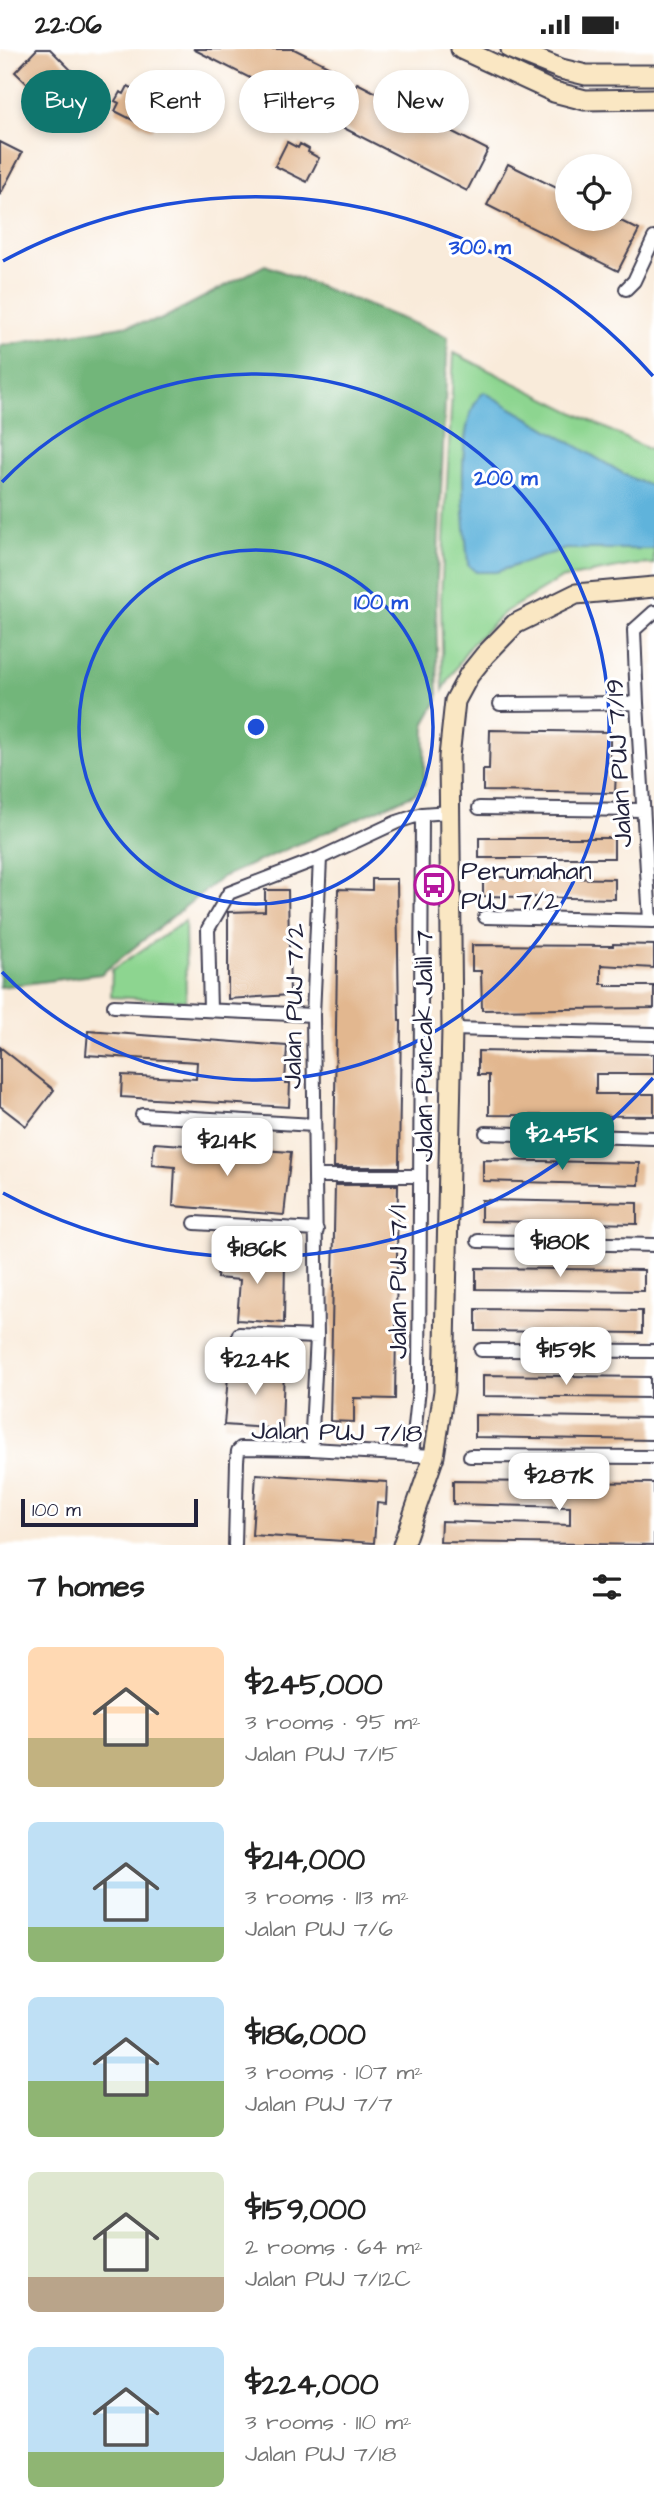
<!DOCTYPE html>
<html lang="en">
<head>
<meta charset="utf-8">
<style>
  :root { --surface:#fff; --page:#f6f6f6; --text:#222; --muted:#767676; --accent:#0f766e }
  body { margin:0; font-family:"Architects Daughter",sans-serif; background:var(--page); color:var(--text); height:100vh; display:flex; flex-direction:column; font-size:26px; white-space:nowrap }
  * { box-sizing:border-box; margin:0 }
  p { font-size:23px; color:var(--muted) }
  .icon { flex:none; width:38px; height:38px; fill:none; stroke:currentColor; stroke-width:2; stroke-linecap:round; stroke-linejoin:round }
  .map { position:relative; height:1496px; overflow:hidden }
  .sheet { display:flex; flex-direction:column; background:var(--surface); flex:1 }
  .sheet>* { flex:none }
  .guide { position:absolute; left:21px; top:21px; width:612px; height:63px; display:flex; gap:14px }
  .buttons { position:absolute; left:555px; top:105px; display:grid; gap:14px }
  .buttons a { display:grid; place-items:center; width:77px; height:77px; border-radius:50%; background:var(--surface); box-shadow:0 4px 10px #0003; font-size:35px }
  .scale { position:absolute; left:21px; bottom:18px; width:177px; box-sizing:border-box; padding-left:7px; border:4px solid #22223b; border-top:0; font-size:19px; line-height:24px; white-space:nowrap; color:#22223b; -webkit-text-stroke:5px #fff; paint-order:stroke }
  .price { position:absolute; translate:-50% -60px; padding:0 16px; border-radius:14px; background:#fff; color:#222; font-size:23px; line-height:46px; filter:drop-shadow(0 2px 4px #0008) }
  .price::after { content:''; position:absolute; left:50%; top:42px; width:21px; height:16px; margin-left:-10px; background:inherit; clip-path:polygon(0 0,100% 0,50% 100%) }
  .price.on { background:var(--accent); color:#fff }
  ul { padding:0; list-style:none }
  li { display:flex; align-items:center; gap:21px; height:175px; padding:0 28px }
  li span { display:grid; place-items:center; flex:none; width:196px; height:140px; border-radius:10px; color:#555 }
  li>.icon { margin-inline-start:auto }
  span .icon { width:84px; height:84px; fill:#fffc; stroke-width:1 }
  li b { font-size:30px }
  h2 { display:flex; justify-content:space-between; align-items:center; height:84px; padding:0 28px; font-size:30px }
  .chip { padding:0 24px; border-radius:32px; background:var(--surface); box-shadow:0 4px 10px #0003; font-size:24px; line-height:63px }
  .chip.on { background:var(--accent); color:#fff }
  .status { display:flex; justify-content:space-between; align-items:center; height:49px; padding:0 35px; background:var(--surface); direction:ltr }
  .status svg { height:19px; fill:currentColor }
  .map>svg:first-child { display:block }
</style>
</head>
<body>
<div class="status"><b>22:06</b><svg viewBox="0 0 49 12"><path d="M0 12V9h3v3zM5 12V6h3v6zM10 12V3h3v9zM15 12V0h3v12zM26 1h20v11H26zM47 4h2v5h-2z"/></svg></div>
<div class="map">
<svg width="654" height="1496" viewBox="0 0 654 1496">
  <rect width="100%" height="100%" fill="#fff"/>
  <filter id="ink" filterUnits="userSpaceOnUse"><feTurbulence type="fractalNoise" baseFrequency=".0143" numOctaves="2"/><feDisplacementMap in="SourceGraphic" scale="14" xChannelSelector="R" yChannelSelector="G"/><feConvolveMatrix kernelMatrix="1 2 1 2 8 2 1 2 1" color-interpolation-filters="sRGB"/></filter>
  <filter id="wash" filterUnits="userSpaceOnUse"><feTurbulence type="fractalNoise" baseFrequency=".00686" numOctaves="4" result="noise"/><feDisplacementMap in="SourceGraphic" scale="28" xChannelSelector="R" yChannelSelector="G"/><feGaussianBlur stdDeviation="1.57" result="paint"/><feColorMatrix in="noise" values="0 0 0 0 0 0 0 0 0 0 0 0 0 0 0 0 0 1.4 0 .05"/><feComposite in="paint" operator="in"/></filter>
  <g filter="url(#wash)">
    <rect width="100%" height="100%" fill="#f9ebda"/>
    <!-- green -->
    <path fill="#8dd590" stroke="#587c66" stroke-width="2" d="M454,304L654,403V515L633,516L560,530L505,563L469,598L443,641L441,548Z
      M185,872L186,952L111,948L112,921Z"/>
    <!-- forest -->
    <path fill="#72b67a" stroke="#4a6c5a" stroke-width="2" d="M265,216L448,288L436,552L438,651L425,674L424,735L415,745L222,828L101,925L0,938V297L160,271Z"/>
    <!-- water -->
    <path fill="#5fb3db" stroke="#406a8b" stroke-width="2" d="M484,343L631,429L654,438V500H565L496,523H476L468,516C465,477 452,369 484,343Z"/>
    <g id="blocks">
      <!-- building -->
      <path fill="#e2b78f" d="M37,0H50L74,24L46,53L15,23Z
        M193,0H294L336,21L315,62Z
        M357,34L488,101L467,142L336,75Z
        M128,37L165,56L152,81L115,62L119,54L115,52L120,43L124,45Z
        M0,93L22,104L0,146Z
        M287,93L298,99L300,95L309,100L308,103L319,109L307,133L275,117Z
        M508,115L567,144V170H617L639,181L618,222L487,156Z
        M490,681L610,683V722H616L615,744L483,742V721H489Z
        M479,789H614V809H479Z
        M483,828L615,830V850L483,847Z
        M372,830H397L399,972H401L399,1118H334L338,840L372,841Z
        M265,841H288L290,946L228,950V863L265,862Z
        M613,895L654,896V919L601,916V935H606V937H654V959L482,961L481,922H472V896L613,897Z
        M88,982L287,997L285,1034H290L289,1058L121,1048L122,1026L196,1030L197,1013L86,1006Z
        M0,998L54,1041L26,1077L0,1057Z
        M478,1002L654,1005V1025H596V1045H654V1067L489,1066V1026H478Z
        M154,1094L291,1103L284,1166L173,1157L175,1118L152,1116Z
        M483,1111L640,1114L639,1136L483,1132Z
        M335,1136H398L395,1350L354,1349V1373L330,1372Z
        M481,1151L637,1154V1175L481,1172Z
        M219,1205L285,1210L284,1274L237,1271L240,1231L217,1229Z
        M476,1219L644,1221V1242L476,1240Z
        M476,1260L642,1262V1284L476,1282Z
        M229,1315L284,1319L282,1380L224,1376Z
        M483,1326L650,1328V1349L483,1347Z
        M475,1366L653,1369V1391L475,1388Z
        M256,1425L387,1433L386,1455L377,1454L374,1494L252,1486Z
        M453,1432L654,1434V1496L440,1493L441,1472L570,1476V1458L453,1455Z"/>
    </g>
  </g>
  <g filter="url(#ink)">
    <use href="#blocks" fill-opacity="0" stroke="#424053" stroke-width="2"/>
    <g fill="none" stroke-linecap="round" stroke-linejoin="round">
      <!-- street casing -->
      <g stroke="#424053" stroke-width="16">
        <path id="street" d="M626,240L634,232L654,189
          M500,655L637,654
          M479,759L643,761
          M485,868L654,872
          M650,872L637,654L634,581L654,563
          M114,957L313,966
          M210,961L208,880L229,844L320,809L397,773L422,765L449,763
          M452,980L654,985
          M142,1066L314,1076
          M486,1084L654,1089
          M315,1127H420
          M195,1174L317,1181
          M478,1192L654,1196
          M239,1285L317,1288
          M481,1301L654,1302
          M311,1400L317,1288L313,966L320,809
          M412,1406L419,1339L422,765
          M470,1407L654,1408
          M235,1496L237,1412L238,1402L241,1399L311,1400L434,1407"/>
      </g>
      <!-- secondary casing -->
      <g stroke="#424053" stroke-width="23">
        <path id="secondary" d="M461,0L554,43L585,51L654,50
          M511,0L561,20L586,26H654
          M403,1496L434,1407L444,1342L452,980L449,708L455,652L469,626L485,606L515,575L576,545L654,538"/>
      </g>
      <!-- street -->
      <use href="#street" stroke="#fff" stroke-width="12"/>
      <!-- secondary -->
      <use href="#secondary" stroke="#fae7c3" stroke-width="19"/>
    </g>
  </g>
  <!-- distance rings -->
  <g fill="none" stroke="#1d4ed8" stroke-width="3.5">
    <circle cx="256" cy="678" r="177"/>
    <path d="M2 433A353 353 0 1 1 2 923"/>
    <path d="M653 1029A530 530 0 0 1 3 1144M3 212A530 530 0 0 1 653 327"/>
  </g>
  <!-- icons -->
  <defs>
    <g id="bus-ring" transform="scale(2.0125)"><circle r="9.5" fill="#fff" stroke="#b5179e" stroke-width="1.5"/><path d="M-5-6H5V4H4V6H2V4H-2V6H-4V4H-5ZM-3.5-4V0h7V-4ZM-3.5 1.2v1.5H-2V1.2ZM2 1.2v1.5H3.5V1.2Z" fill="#b5179e"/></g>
  </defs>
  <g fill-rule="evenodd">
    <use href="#bus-ring" x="434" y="836"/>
  </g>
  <g text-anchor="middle" stroke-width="6" stroke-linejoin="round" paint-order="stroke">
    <!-- street labels -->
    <g font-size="26" fill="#22223b" stroke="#fff">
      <text transform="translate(618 714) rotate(-93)" y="9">Jalan PUJ 7/19</text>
      <text transform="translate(293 957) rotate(-89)" y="9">Jalan PUJ 7/2</text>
      <text transform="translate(423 997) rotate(-90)" y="9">Jalan Puncak Jalil 7</text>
      <text transform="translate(397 1233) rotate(-90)" y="9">Jalan PUJ 7/1</text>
      <text transform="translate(337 1382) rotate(1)" y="9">Jalan PUJ 7/18</text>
    </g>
    <!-- poi labels -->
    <g font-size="26" fill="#22223b" stroke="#fff" text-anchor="start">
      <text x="461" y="830">Perumahan<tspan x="461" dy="30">PUJ 7/2</tspan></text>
    </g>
  </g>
  <circle cx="256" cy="678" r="10" fill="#1d4ed8" stroke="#fff" stroke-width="3.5"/>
  <g font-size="21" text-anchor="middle" font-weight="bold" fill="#1d4ed8" stroke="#fff" stroke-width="6" stroke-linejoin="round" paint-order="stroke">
    <text x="480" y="205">300 m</text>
    <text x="506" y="436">200 m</text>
    <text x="381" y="560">100 m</text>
  </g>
</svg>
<div class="buttons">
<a><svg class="icon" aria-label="locate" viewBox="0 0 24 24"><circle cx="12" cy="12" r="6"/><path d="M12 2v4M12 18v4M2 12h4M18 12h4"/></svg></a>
</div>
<div class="scale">100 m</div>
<b class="price on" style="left:562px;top:1123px">$245K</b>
<b class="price" style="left:227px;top:1129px">$214K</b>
<b class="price" style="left:560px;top:1230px">$180K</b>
<b class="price" style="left:257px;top:1237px">$186K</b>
<b class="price" style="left:566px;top:1338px">$159K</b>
<b class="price" style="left:255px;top:1348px">$224K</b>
<b class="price" style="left:559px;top:1464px">$287K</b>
<div class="guide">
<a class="chip on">Buy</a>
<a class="chip">Rent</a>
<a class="chip">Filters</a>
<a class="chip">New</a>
</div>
</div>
<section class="sheet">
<h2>7 homes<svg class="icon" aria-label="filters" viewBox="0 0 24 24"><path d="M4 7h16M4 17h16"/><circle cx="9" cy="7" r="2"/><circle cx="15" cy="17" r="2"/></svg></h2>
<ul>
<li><span style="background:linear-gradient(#ffd9b3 65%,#c2b280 0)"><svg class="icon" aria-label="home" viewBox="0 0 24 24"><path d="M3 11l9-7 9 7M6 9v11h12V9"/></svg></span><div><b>$245,000</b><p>3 rooms · 95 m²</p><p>Jalan PUJ 7/15</p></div></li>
<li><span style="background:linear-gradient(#bfe0f5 75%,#8fb573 0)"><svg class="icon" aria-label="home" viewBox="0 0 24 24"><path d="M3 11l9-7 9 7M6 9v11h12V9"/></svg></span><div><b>$214,000</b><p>3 rooms · 113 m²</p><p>Jalan PUJ 7/6</p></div></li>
<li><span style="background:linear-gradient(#bfe0f5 60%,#8fb573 0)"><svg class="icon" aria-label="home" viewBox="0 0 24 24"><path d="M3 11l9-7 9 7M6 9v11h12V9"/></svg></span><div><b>$186,000</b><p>3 rooms · 107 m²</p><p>Jalan PUJ 7/7</p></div></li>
<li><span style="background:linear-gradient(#dfe7d0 75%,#b9a48a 0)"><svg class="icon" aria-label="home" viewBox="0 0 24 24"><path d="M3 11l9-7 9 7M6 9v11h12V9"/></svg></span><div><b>$159,000</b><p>2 rooms · 64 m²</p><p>Jalan PUJ 7/12C</p></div></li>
<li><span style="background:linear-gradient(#bfe0f5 75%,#8fb573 0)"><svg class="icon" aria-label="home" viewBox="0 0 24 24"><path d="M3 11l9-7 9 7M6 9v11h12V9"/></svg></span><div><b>$224,000</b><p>3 rooms · 110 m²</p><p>Jalan PUJ 7/18</p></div></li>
</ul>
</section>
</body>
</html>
